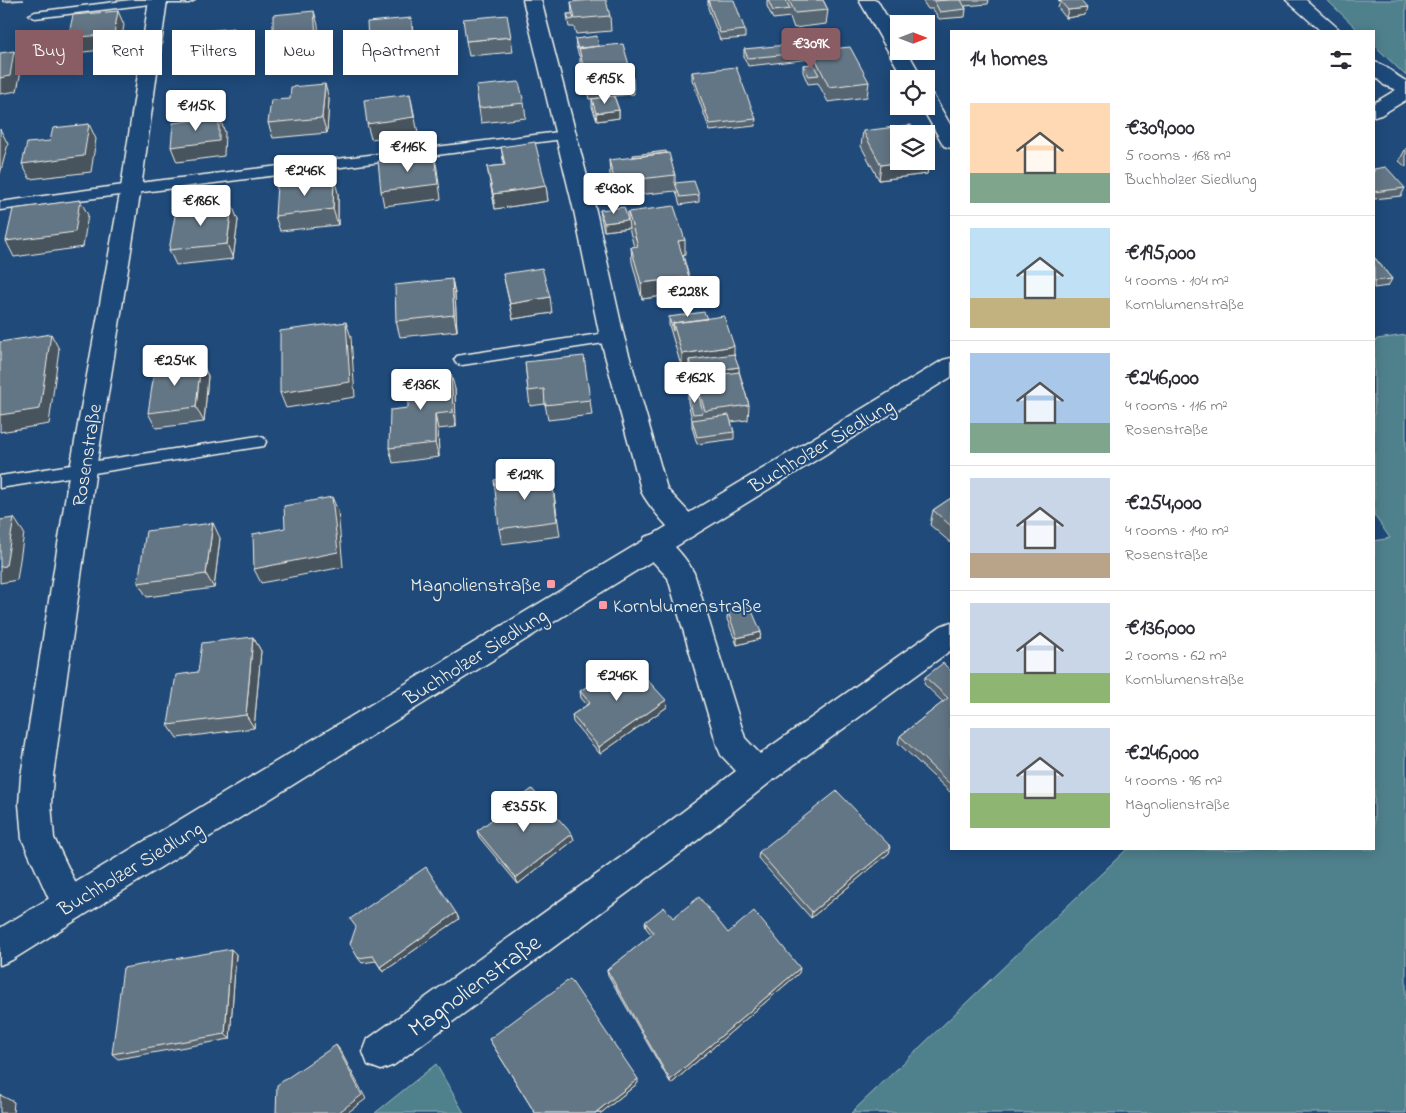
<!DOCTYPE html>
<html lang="en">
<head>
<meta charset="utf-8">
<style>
  :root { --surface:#fff; --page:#f2f2f3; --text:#2b2b33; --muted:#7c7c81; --line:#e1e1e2; --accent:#8a5d65 }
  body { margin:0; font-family:"Indie Flower",sans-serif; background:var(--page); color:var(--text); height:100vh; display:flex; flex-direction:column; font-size:19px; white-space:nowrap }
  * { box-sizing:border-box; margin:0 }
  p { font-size:16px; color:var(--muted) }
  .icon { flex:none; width:28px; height:28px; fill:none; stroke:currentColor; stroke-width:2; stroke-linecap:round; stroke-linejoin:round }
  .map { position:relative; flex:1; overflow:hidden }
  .details { position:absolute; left:950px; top:30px; width:425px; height:820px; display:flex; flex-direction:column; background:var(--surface); border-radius:0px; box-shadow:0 2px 12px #0003 }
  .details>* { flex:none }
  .top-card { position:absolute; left:15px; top:30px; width:475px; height:45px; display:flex; gap:10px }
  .needle { width:32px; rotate:90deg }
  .tools { position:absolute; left:890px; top:15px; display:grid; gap:10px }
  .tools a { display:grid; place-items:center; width:45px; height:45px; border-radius:0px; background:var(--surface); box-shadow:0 2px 12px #0003; font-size:25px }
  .price { position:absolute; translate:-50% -42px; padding:0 11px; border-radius:5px; background:#fff; color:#222; font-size:16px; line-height:32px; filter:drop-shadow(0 1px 2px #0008) }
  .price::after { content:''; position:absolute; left:50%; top:30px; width:15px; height:11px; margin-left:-8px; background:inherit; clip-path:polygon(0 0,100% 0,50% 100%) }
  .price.selected { background:var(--accent); color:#fff }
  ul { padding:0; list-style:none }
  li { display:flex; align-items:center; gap:15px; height:125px; padding:0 20px }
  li+li { border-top:1px solid var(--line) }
  li span { display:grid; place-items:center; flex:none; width:140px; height:100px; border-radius:0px; color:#555 }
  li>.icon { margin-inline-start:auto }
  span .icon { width:60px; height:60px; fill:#fffc; stroke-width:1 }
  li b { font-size:21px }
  h2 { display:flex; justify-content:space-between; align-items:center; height:60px; padding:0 20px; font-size:21px }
  .pill { padding:0 18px; border-radius:0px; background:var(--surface); box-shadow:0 2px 12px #0003; font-size:18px; line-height:45px }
  .pill.selected { background:var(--accent); color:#fff }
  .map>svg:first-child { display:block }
</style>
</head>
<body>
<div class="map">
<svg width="1406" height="1113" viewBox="0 0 1406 1113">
  <rect width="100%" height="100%" fill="#1f4a7a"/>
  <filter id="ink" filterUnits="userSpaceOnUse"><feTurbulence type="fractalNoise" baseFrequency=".02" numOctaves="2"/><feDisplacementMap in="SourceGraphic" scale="10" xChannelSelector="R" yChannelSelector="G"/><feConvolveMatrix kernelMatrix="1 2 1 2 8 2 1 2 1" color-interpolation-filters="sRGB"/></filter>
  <g filter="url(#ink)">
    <!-- green -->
    <path fill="#4f818c" stroke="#a2b9ba" d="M1327,0H1406V76L1374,45V31H1359Z
      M1406,335V1113H851L1127,849H1374V541L1390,538L1374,515V342L1377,339Z
      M436,1064L464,1113H375Z"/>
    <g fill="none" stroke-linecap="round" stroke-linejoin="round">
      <!-- service casing -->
      <g stroke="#f4f1e8" stroke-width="3">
        <path id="service" d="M131,0H195L189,3H158L35,18L29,15L35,12Z
          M567,131L571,132L573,135L571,138L0,210V202L131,184Z
          M612,332L617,333L619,337L617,341L462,365L457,364L454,360L457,356L462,355Z
          M258,436L264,438L266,442L264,446L0,488V476Z"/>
      </g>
      <!-- minor casing -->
      <g stroke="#f4f1e8" stroke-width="3">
        <path id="minor" d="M149,0H167L141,188L96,469L53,776L51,804L54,838L86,905L81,917L69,921L57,917L22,839L19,804L21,776L70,469L121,188Z
          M523,0H541L596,211L624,337L667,489L696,520L699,527L696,534C689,537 682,538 676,534C667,528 647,503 642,493L600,337L574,211Z
          M859,0H877L899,37V51H907L923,79H904Z
          M1286,0H1306L1341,31H1321Z
          M1374,62C1386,64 1395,76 1406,81V94L1384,85L1374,76Z
          M926,93L933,95L951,126V148L944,146L921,106H926Z
          M655,534C671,539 686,558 694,573L745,738L760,754L941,626L951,622V650L769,783L684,851L394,1065L381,1070L368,1065L363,1052L368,1039L660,829L736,771L721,755L717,745L668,578L645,553L641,545L645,537Z"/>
      </g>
      <!-- tertiary casing -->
      <g stroke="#f4f1e8" stroke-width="3">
        <path id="tertiary" d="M1406,86V100L1381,115L1374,117V103L1399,88Z
          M951,358V377L597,595L12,960L0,965V928L943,360Z"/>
      </g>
      <!-- service -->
      <use href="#service" fill="#1f4a7a" fill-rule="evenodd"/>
      <!-- minor -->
      <use href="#minor" fill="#1f4a7a" fill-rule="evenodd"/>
      <!-- tertiary -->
      <use href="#tertiary" fill="#1f4a7a" fill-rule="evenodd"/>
    </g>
    <!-- wall -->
    <path fill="#566572" stroke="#f4f1e8" d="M708,0L745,30V38L720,40L708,8Z
      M767,0H823L828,10L826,24L794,28L790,17L773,19L767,6Z
      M922,0H989L988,4L965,6L966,9L965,17L939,19L933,9H928Z
      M1058,0H1080L1085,15L1066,18L1058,8L1060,2Z
      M571,2L610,16L611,31L576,34L574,27H569L568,22L567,14H572Z
      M511,37L513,52L469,56L466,41Z
      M575,39L599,46L633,79L634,94L614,96L619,110V118L597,121L592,107V99L609,97L589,99L580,63V56H579L576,46Z
      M239,43L237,66L198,71L192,56Z
      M744,49L812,52L869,82L867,97L828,102L818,83L808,84L803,72V65L811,64V59L748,66L744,57Z
      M692,72L756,119L755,126L710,131L692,80Z
      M476,86L524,103L526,118L481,123Z
      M329,99L327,133L273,138L268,123Z
      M863,131L930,159L927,174L879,180L861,146Z
      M501,147L546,186L548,201L495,209L487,167L504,165Z
      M1406,148V167L1399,161Z
      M609,160L675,175V183L699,195V202L680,205L676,191L616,197L610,175Z
      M1374,169L1405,188L1401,196L1374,199Z
      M338,193V225L280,231L275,216Z
      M600,210L628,220V212L685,255H683L689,277L690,292L642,299L632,262L631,247H634L629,228L604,231L601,218Z
      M238,220L233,259L176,265L169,250Z
      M1374,257L1392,279L1388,286L1374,288Z
      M503,274L552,313L513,319Z
      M452,279L455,294L457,331L400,337L396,321Z
      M669,317L707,319L734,354L749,405L748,420L731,422L734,432V439L697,444L692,427V420L688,402V394L695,393V381L693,382L689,368L682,369L669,325Z
      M201,361L208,376L204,422L156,428L148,413Z
      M525,362L590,400L592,415L548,420L545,404L530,406L528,391Z
      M455,389L456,427L438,429L439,457L393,463L389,448L408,408Z
      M553,487L560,536L502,544L499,529Z
      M951,498V543L930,525L933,510Z
      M220,538L214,588L147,597L138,583Z
      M728,612L761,632L760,639L737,645L727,619Z
      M253,637L261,651L254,728L177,738L168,725L198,672Z
      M951,671V793L898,743L900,736L943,702L924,684L925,677Z
      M580,691L666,700L667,707L600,754L573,722L572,715L587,705L581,698Z
      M477,831L572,834L574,840L518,884L479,837Z
      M759,852L889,853L811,918L758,858Z
      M456,913L459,919L383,972L376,961L362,963L358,958Z
      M673,918L728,933L799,973L671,1084L608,975L607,970L652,935L646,928L645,922Z
      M231,949L236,954L230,1039L118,1059L112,1054Z
      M489,1039L638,1083L601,1113H535Z"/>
    <!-- shaded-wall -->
    <path fill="#46535d" stroke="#f4f1e8" d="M2,0H24L4,2Z
      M1087,8L1085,15L1066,18L1068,10Z
      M118,11L124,25L120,48L74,53L68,38Z
      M314,11L318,25L320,50L277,55L273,40Z
      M411,18L416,50L372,55L368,40Z
      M234,28L239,43L237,66L232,52Z
      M14,51L22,66L17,91L0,94V78Z
      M325,84L329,99L327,133L322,118Z
      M410,94L418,133L371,139L367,124Z
      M619,110V118L597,121L596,113Z
      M219,117L225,132L224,156L177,162L171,147Z
      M89,124L96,139L91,172L30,179L22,164Z
      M0,129L8,144L0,174Z
      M434,154L437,169L441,199L384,206L381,191Z
      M926,159H930L927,174L879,180L881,165L910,161H926Z
      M334,178L338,193V225L333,209Z
      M546,186L548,201L495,209L493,194Z
      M80,200L88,215L83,247L14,257L6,241Z
      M232,205L238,220L233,259L227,244Z
      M628,220L629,228L604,231V223Z
      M685,240V255L678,256V241Z
      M689,277L690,292L642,299L641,283Z
      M452,279L455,294L457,331L454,315Z
      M550,297L552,313L513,319L510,304Z
      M346,322L351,337L355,397L286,408L280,393Z
      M51,334L59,349L49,424L0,432V415Z
      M734,346V361L689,360V368L682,369V354Z
      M201,361L208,376L204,422L196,407Z
      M739,367V375L695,378V381L693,382V374Z
      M451,374L455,389L456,427L453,412Z
      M435,414L438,429L439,457L435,443Z
      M332,497L338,511L343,567L261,583L254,569Z
      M14,518L24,533L17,580L0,583V567Z
      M213,523L220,538L214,588L206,574Z
      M761,632L760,639L737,645V638Z
      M253,637L261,651L254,728L246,715Z
      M666,700L667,707L600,754L599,747Z
      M572,834L574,840L518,884L516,878Z
      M891,847L889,853L811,918L812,912Z
      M456,913L459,919L383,972L380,967Z
      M231,949L236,954L230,1039L225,1034Z
      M800,968L799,973L671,1084L670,1080Z
      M336,1045L340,1050L366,1099L347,1113H338Z
      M638,1079V1083L601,1113H595Z
      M0,1095L14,1102L13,1113H0Z"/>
    <!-- building -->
    <path fill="#647685" stroke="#f4f1e8" d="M592,0H606L610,16L575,19L571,2Z
      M708,0H734L745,30L720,33Z
      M768,0H786L790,9L773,11Z
      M789,0H823L828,10L795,13Z
      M950,0H961L966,9L940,12L934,1Z
      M1065,0H1080L1087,8L1068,10L1060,1Z
      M118,11L114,34L68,38L73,15Z
      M314,11L316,35L273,40V15Z
      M567,14H572L574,19L569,20Z
      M507,15L511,37L466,41L463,19Z
      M411,18L413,35L368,40L367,22Z
      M234,28L232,52L192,56L195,32Z
      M597,36L599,46L578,49L575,39Z
      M808,43L812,52L748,58L744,49Z
      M623,44L633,79L587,84L579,48Z
      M850,47L869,82L829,87L812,51Z
      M14,51L10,76L0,78V53Z
      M813,64L819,75L809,76L803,65Z
      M736,67L756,119L710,124L692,72Z
      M519,82L524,103L479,108L476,86Z
      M325,84L322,118L268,123L271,100L290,99L291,87Z
      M410,94L414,117L367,124L364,100Z
      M614,96L619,110L596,113L592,99Z
      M219,117V141L171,147L173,123Z
      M89,124L84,156L22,164L27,143L50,141L53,128Z
      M911,125L915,134H899V161H910L881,165L863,131Z
      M535,142L546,186L493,194L487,167L505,165L501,147Z
      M666,151L667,153L633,157V155Z
      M669,153L675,175L615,182L609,160Z
      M926,153L930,159H926Z
      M434,154L438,184L381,191L378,161Z
      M1386,167L1405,188L1374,192V169Z
      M334,178L333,209L275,216L277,184Z
      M694,181L699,195L680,197L675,183Z
      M80,200L75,232L6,241L13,209Z
      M232,205L227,244L169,250L176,210Z
      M674,206L685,240L678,241L689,277L641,283L631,247L638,246L628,212Z
      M624,207L628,220L604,223L600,210Z
      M1374,257L1392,279L1374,281Z
      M542,268L550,297L510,304L503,274Z
      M452,279L454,315L396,321L395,285Z
      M704,312L707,319L673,323V331L669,317Z
      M724,316L734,346L682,354L673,323Z
      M346,322L350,382L280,393V331Z
      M51,334L40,409L0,415V342Z
      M734,354L739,367L693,374L689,360Z
      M584,356L590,400L545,405L544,389L528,391L525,362Z
      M201,361L196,407L148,413L155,367Z
      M739,372L749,405L705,411L695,378Z
      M451,374L453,412L435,414V443L389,448L390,410L408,408V379Z
      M698,393L703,413L693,414L688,394Z
      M729,415L734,432L697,437L692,420Z
      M551,472L557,521L499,529L494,480Z
      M332,497L338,552L254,569L253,534L285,528L284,506Z
      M951,498V526L933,510Z
      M14,518L6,566L0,567V520Z
      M213,523L206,574L138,583L146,531Z
      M750,606L761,632L737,638L728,612Z
      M253,637L246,715L168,725L176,675L198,672L202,643Z
      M628,659L666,700L599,747L572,715L590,703L580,691Z
      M943,663L951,671V785L900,736L948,698L925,677Z
      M532,789L572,834L516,878L477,831Z
      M837,791L891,847L812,912L759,852Z
      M426,867L456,913L380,967L373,956L358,958L350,944L356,927L350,919Z
      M699,897L728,933L754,911L800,968L670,1080L607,970L654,933L645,922L664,907L673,918Z
      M231,949L225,1034L112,1054L123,968Z
      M570,979L638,1079L595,1113H535L489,1039Z
      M336,1045L362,1095L338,1113H276L277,1085Z"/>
  </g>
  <!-- markers -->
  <g fill="#ff9aa2" stroke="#1f4a7a" stroke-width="2">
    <rect x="546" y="579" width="10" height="10" rx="2.5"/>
    <rect x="598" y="600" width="10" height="10" rx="2.5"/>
  </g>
  <g text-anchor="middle" stroke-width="4" stroke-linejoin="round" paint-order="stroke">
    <!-- street labels -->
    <g font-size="20" fill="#f4f1e8" stroke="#1f4a7a">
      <text transform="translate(821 445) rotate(-31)" y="7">Buchholzer Siedlung</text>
      <text transform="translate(86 455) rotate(-81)" y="7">Rosenstraße</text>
      <text transform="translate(475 656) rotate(-32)" y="7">Buchholzer Siedlung</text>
      <text transform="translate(130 868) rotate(-31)" y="7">Buchholzer Siedlung</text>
    </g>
    <!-- poi labels -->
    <g font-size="20" fill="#f4f1e8" stroke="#1f4a7a" text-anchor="end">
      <text x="541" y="591">Magnolienstraße</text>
      <text x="613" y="612" text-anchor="start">Kornblumenstraße</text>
    </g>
    <!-- near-street labels -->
    <g font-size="24" fill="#f4f1e8" stroke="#1f4a7a">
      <text transform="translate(474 985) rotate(-36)" y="8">Magnolienstraße</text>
    </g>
  </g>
</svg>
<div class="tools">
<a><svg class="needle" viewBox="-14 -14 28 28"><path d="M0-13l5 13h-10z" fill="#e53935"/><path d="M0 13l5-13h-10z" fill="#7c7c81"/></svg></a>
<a><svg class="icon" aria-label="locate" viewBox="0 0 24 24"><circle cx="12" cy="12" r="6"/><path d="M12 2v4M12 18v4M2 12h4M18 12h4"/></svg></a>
<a><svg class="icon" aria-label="layers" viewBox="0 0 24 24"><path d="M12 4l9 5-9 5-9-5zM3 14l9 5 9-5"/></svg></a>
</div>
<b class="price selected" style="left:811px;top:70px">€309K</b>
<b class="price" style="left:605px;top:105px">€195K</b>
<b class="price" style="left:196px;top:132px">€115K</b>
<b class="price" style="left:408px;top:173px">€116K</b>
<b class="price" style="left:305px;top:197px">€246K</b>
<b class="price" style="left:614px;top:215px">€430K</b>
<b class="price" style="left:201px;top:227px">€186K</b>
<b class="price" style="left:688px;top:318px">€228K</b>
<b class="price" style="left:175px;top:387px">€254K</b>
<b class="price" style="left:695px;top:404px">€162K</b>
<b class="price" style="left:421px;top:411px">€136K</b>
<b class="price" style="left:525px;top:501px">€129K</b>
<b class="price" style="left:617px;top:702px">€246K</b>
<b class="price" style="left:524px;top:833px">€355K</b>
<div class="top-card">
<a class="pill selected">Buy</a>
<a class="pill">Rent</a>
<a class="pill">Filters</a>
<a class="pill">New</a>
<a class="pill">Apartment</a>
</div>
<section class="details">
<h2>14 homes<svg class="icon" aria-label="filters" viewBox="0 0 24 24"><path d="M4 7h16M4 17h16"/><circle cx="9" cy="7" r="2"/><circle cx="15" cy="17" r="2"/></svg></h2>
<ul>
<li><span style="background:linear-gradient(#ffd9b3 70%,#7fa58c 0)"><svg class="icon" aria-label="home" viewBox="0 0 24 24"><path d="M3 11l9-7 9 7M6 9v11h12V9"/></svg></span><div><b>€309,000</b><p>5 rooms · 168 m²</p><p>Buchholzer Siedlung</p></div></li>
<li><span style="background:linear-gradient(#bfe0f5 70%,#c2b280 0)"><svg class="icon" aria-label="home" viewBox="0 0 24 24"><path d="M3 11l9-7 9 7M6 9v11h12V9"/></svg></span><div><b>€195,000</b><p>4 rooms · 104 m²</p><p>Kornblumenstraße</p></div></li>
<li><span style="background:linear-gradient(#a9c7e8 70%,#7fa58c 0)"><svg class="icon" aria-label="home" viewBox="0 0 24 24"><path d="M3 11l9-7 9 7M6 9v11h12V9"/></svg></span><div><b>€246,000</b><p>4 rooms · 116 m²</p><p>Rosenstraße</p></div></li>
<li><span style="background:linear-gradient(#c9d6e8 75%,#b9a48a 0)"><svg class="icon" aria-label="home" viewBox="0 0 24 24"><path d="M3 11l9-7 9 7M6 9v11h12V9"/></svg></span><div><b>€254,000</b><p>4 rooms · 140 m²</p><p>Rosenstraße</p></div></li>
<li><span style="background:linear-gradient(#c9d6e8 70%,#8fb573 0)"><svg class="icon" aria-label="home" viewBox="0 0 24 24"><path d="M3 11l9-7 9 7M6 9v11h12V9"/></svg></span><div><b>€136,000</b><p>2 rooms · 62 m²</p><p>Kornblumenstraße</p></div></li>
<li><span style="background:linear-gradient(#c9d6e8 65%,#8fb573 0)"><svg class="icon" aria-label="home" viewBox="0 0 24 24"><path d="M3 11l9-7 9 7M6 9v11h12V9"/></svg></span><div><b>€246,000</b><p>4 rooms · 96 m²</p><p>Magnolienstraße</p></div></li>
</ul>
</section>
</div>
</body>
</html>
